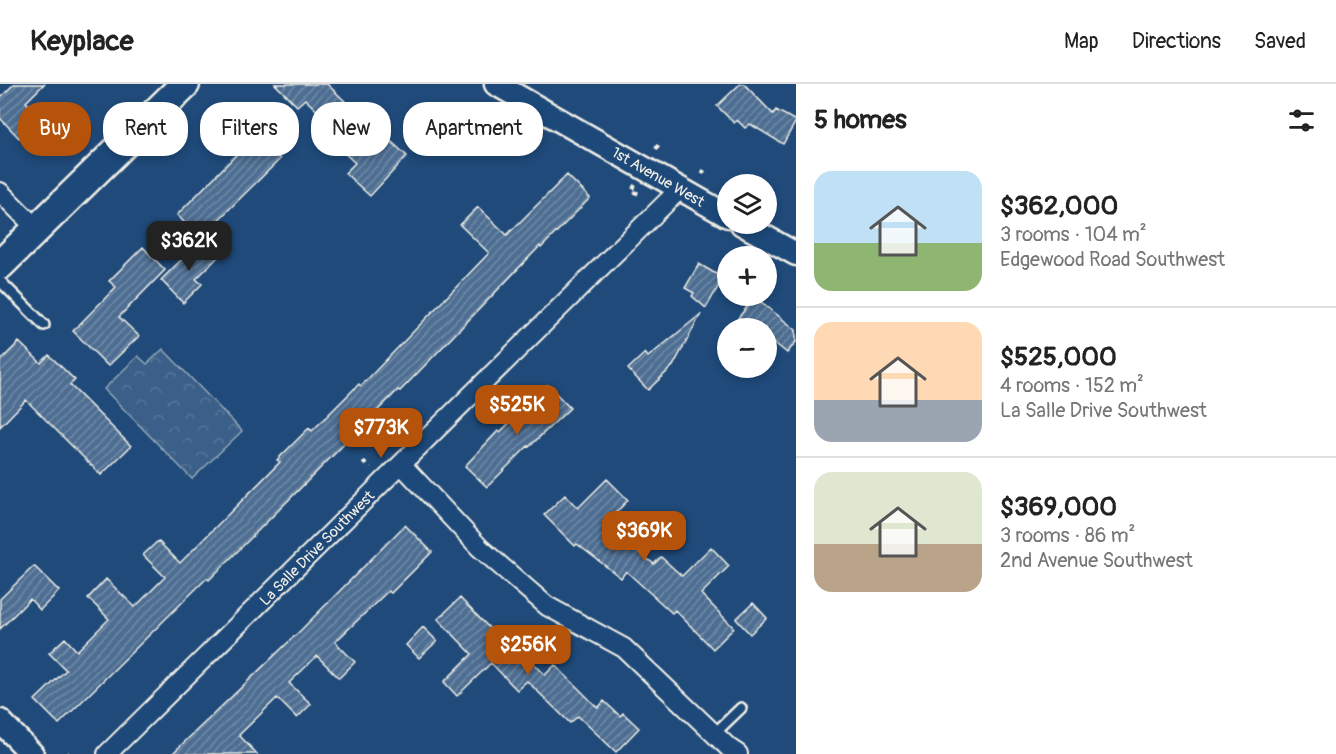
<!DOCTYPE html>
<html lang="en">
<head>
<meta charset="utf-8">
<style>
  :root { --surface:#fff; --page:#f2f2f2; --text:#222; --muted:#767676; --line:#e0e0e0; --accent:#b45309 }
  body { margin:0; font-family:Pangolin,sans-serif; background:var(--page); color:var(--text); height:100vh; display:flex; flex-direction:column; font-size:22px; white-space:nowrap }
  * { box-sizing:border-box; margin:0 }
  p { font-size:20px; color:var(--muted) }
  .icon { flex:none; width:33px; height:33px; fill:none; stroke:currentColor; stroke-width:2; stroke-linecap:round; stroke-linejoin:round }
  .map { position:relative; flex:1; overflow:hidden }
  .side { display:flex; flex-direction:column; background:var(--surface); width:540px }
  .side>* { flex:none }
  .hud { position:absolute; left:18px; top:18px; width:570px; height:54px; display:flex; gap:12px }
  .controls { position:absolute; left:717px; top:90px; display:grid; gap:12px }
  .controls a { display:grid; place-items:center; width:60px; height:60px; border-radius:50%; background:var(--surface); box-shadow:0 3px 9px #0003; font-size:30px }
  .price { position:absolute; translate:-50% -51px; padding:0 14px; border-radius:12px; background:var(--accent); color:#fff; font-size:20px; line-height:39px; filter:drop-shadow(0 2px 3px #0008) }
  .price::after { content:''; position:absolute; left:50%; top:36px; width:18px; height:14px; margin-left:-9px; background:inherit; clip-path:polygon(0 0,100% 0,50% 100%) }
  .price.active { background:#222; color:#fff }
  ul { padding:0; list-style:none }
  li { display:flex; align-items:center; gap:18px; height:150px; padding:0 18px }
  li+li { border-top:2px solid var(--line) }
  li span { display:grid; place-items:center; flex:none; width:168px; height:120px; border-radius:18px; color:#555 }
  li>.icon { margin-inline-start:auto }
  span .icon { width:72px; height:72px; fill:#fffc; stroke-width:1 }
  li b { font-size:26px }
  h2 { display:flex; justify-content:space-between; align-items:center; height:72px; padding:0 18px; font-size:26px }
  .pill { padding:0 21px; border-radius:24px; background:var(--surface); box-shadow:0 3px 9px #0003; font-size:21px; line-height:54px }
  .pill.active { background:var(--accent); color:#fff }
  header { display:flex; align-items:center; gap:36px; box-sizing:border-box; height:84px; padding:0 30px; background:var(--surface); border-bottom:2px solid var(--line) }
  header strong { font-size:28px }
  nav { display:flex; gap:33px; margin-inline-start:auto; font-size:21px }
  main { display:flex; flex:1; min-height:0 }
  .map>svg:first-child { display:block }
</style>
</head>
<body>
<header>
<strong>Keyplace</strong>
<nav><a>Map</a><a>Directions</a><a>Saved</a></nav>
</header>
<main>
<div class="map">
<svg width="796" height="670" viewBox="0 0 796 670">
  <defs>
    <pattern id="park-crowns" width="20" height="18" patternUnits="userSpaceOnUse" patternTransform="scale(1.5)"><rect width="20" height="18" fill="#3a5f88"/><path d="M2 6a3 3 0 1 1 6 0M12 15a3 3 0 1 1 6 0" fill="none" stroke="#577699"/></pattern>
    <pattern id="building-hatch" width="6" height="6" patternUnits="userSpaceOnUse" patternTransform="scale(1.5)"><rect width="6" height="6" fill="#4d6e92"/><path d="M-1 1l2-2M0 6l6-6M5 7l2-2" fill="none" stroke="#708aa6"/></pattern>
  </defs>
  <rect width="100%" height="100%" fill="#1f4a7a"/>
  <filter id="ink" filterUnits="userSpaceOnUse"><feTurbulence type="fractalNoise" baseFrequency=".0167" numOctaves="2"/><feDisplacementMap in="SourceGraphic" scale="12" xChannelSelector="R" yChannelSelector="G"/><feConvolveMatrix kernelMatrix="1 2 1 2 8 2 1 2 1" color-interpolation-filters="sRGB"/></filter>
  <g filter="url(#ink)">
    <!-- park -->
    <path fill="url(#park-crowns)" stroke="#97a8b8" stroke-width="1.5" d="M163,265L242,347L192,395L104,305L138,272L147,280Z"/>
    <!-- building -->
    <path fill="url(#building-hatch)" stroke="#f4f1e8" stroke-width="1.5" d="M14,0H44L26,18L41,33L19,54L0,34V14Z
      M275,0H327L350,22L346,26L377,54L382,49L407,72L370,112L345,89L355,79L334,59L342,51L305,15L297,22Z
      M740,0H744L773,30L776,26L796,37L783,60L750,40L745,44L737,36L734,39L717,22Z
      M250,46L280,75L200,154L177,131L238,69L232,64Z
      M567,91L590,114L541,164L540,162L400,307L398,306L209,496L207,494L59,640L35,616L66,586L49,569L65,554L77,567L109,535L88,514L106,495L135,523L165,493L143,471L158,457L180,479L280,378L277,376L309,344L312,347L359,300L361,302L489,169L460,141L478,123L507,151Z
      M201,156L218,173L196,195L202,200L183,219L161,196Z
      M143,163L165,186L119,233L139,252L108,282L73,247L116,203L109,197Z
      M699,180L723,194L706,224L692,212L694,209L685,204Z
      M755,213L796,246V258L787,269L766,252V244H730Z
      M701,230L673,282L648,306L628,285L645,269L648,273Z
      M19,258L41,279L49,271L75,296L70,301L131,362L101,391L26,316L0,343V277Z
      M548,301L570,324L529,363L528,362L487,403L465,382L498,347L500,348Z
      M607,395L628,416L604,441L654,480L661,473L682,492L711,463L729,482L701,510L734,544L713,565L675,526L672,529L626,487L621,494L577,460L575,462L544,431L565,411L578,424Z
      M405,441L432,468L391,509L388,507L335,558L355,578L339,594L317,572L289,599L311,620L297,634L277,614L239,651L257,670H172L301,546Z
      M34,482L59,507L40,526L30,515L0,545V515Z
      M460,514L502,557L508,552L545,591L555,581L598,624L604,617L620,632L623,629L639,644L616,668L578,632L570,639L527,597L517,606L491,579L457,612L444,598L472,570L438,535Z
      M753,519L767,534L750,550L736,535Z
      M423,543L437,557L419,574L406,561Z"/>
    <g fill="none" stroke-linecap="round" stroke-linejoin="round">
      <!-- service casing -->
      <g stroke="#f4f1e8" stroke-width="14">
        <path id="service" d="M0,197L44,241
          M714,650L741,624"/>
      </g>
      <!-- minor casing -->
      <g stroke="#f4f1e8" stroke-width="22">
        <path id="minor" d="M0,108L36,144
          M401,380L480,464L547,522L624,564L729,664L738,670
          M107,670L680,105"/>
      </g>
      <!-- tertiary casing -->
      <g stroke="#f4f1e8" stroke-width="27">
        <path id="tertiary" d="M496,0L728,132
          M742,140L796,170
          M0,637L32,670"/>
      </g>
      <!-- primary casing -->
      <g stroke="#f4f1e8" stroke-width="33">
        <path id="primary" d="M0,181L185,0"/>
      </g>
      <!-- path -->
      <path stroke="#f4f1e8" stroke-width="4" stroke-dasharray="4.5 4.5" stroke-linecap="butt" d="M656,65L660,58
        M702,90L706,83
        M635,101L632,107L639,110
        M400,340L407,346
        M363,378L370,384
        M67,669L68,670"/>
      <!-- service -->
      <use href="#service" stroke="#1f4a7a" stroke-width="9"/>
      <!-- minor -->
      <use href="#minor" stroke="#1f4a7a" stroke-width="18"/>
      <!-- tertiary -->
      <use href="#tertiary" stroke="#1f4a7a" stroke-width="22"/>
      <!-- primary -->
      <use href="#primary" stroke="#1f4a7a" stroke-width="28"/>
    </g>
  </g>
  <g text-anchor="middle" stroke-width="4.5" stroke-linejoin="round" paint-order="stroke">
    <!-- street labels -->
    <g font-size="15" fill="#f4f1e8" stroke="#1f4a7a">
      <text transform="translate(658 93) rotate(30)" y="5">1st Avenue West</text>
      <text transform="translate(317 464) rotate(-45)" y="5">La Salle Drive Southwest</text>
    </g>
  </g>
</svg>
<div class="controls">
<a><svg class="icon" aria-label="layers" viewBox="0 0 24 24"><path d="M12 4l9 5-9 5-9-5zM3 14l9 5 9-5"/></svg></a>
<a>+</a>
<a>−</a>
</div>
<b class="price active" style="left:189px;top:188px">$362K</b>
<b class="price" style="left:517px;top:352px">$525K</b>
<b class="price" style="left:381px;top:375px">$773K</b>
<b class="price" style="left:644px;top:478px">$369K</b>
<b class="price" style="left:528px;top:592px">$256K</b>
<div class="hud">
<a class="pill active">Buy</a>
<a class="pill">Rent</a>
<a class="pill">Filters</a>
<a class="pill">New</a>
<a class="pill">Apartment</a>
</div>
</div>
<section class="side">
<h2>5 homes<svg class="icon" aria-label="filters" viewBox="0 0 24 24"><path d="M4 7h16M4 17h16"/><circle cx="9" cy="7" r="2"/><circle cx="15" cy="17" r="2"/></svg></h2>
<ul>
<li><span style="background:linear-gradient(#bfe0f5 60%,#8fb573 0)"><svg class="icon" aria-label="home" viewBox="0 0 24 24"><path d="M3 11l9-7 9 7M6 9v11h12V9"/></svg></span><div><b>$362,000</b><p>3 rooms · 104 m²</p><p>Edgewood Road Southwest</p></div></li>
<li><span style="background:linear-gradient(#ffd9b3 65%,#9aa5b1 0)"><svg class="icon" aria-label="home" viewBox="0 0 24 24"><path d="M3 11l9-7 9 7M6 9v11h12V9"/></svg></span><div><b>$525,000</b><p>4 rooms · 152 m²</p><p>La Salle Drive Southwest</p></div></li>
<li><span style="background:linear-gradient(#dfe7d0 60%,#b9a48a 0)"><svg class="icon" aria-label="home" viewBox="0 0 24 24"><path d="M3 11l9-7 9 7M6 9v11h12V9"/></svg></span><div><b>$369,000</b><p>3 rooms · 86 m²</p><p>2nd Avenue Southwest</p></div></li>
</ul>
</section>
</main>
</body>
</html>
